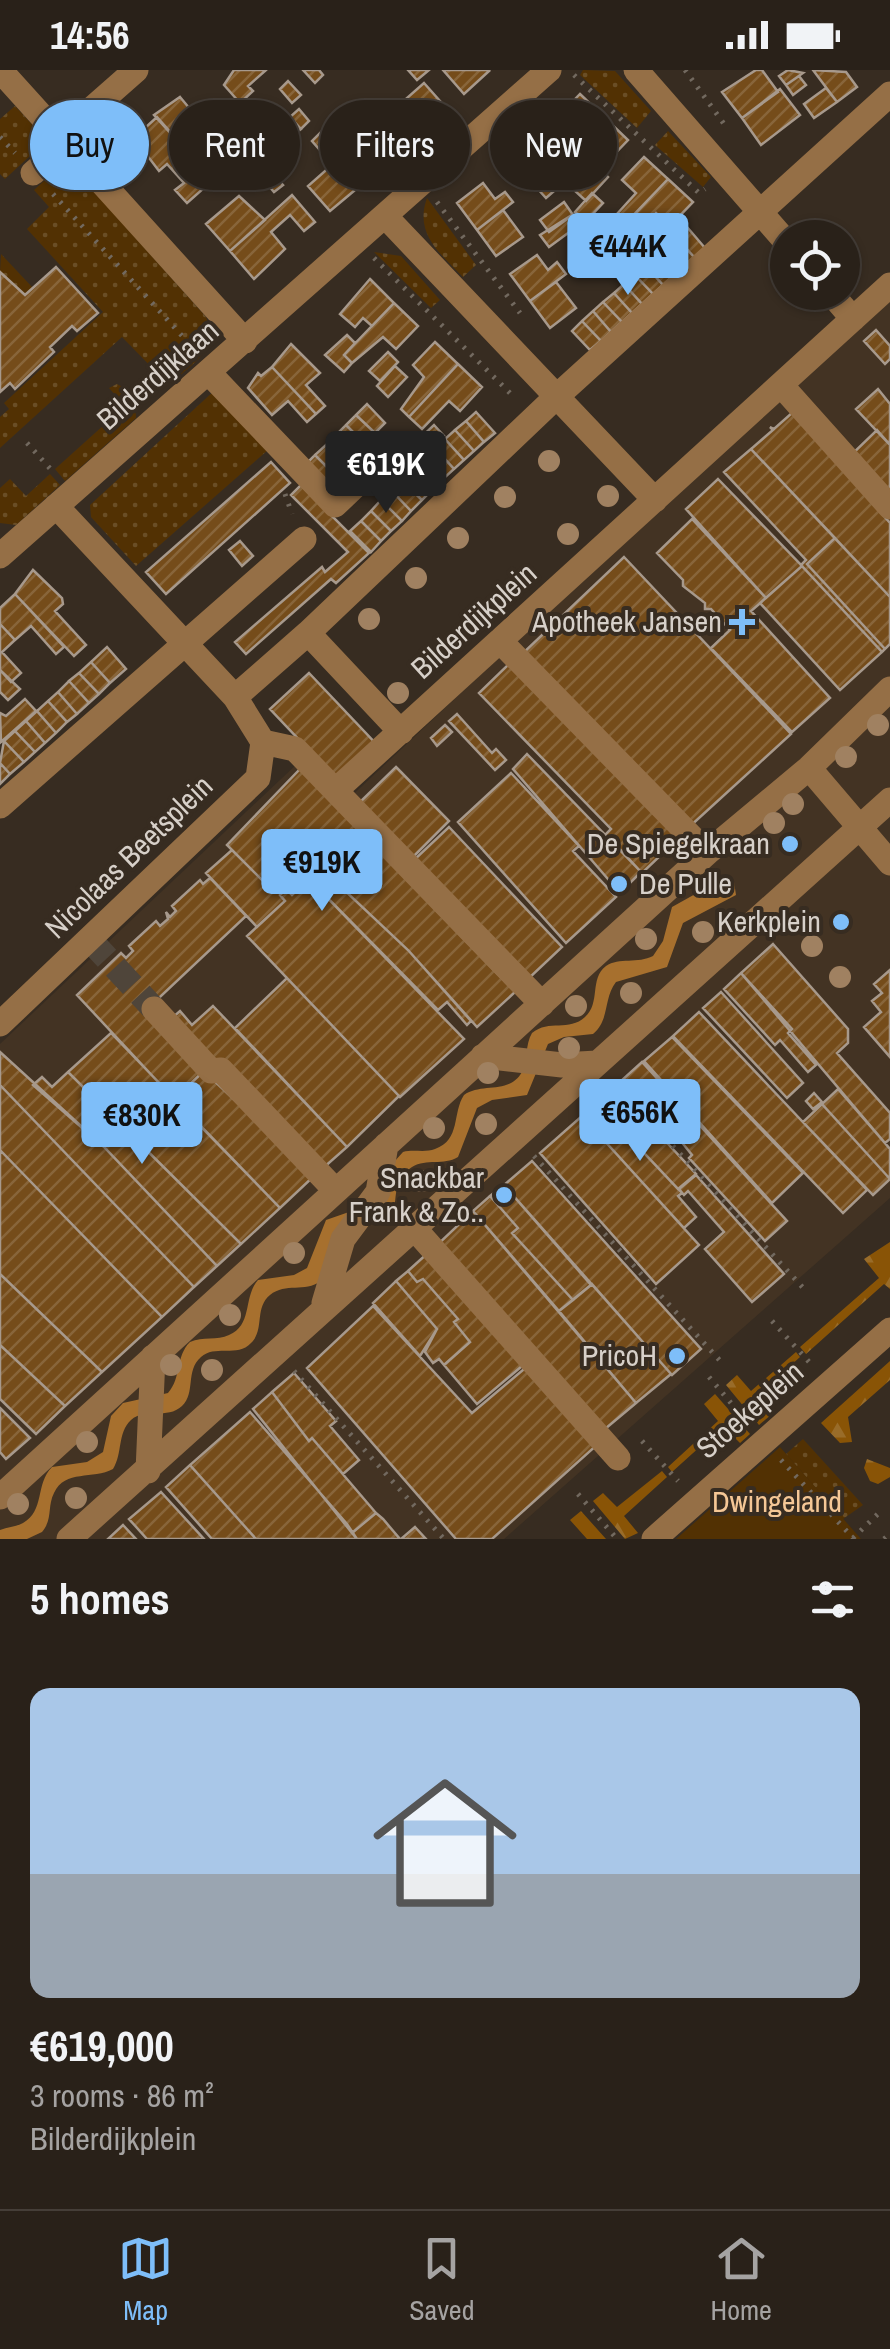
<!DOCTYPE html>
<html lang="en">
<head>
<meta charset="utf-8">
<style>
  :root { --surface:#292119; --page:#312922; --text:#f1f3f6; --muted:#a5a3a2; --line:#453e38; --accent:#7ebef9 }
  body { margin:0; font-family:"Archivo Narrow",sans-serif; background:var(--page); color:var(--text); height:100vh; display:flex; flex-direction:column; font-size:38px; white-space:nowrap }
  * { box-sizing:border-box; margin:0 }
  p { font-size:32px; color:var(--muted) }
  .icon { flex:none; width:55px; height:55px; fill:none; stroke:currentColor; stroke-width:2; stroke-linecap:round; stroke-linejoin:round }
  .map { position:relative; height:1469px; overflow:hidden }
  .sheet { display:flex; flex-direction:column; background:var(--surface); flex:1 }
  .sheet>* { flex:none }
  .hud { position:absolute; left:30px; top:30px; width:830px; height:90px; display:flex; gap:20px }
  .buttons { position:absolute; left:770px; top:150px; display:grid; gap:20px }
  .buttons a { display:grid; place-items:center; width:90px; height:90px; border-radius:50%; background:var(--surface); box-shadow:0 2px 8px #0004,0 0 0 2px var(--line); font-size:50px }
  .price { position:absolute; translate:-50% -85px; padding:0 22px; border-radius:10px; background:var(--accent); color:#111; font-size:32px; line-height:65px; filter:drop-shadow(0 2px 5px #0008) }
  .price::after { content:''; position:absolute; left:50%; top:60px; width:30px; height:22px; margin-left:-15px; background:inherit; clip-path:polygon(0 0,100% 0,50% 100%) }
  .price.selected { background:#222; color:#fff }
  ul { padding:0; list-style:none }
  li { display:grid; align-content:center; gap:20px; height:530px; padding:0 30px }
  li span { display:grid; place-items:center; height:310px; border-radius:20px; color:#555 }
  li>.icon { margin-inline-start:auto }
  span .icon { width:180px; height:180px; fill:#fffc; stroke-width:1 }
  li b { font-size:42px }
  h2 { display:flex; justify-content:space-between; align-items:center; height:120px; padding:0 30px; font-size:42px }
  .chip { padding:0 35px; border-radius:45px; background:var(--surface); box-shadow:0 2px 8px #0004,0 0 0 2px var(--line); font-size:35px; line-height:90px }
  .chip.selected { background:var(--accent); color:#111 }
  .status { display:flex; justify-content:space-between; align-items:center; height:70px; padding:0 50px; background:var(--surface); direction:ltr }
  .status svg { height:28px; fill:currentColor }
  .dock { display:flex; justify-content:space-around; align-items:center; height:140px; border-top:2px solid var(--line); background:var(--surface); font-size:28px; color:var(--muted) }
  .dock a { display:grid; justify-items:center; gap:5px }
  .dock .selected { color:var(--accent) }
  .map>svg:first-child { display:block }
</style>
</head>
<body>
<div class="status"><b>14:56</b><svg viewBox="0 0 49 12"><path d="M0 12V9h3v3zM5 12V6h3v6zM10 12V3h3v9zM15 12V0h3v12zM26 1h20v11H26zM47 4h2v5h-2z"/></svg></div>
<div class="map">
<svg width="890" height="1469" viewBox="0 0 890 1469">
  <defs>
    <pattern id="grass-dots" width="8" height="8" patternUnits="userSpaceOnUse" patternTransform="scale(2.5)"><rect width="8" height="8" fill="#523103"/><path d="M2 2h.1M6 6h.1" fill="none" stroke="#6a4e26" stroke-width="1.8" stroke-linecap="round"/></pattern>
    <pattern id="forest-firs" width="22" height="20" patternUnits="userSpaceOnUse" patternTransform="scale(2.5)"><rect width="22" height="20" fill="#895406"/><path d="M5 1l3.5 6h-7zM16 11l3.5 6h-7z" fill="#996c29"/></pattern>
    <pattern id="building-hatch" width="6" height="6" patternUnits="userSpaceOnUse" patternTransform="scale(2.5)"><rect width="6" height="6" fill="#754c1a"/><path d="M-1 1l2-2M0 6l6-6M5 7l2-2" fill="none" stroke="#88653a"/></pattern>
  </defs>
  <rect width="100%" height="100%" fill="#372c21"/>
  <!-- built -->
  <path fill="#433323" d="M890,219V1128L504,1469H0V974L298,693L343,734Z"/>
  <!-- grass -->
  <path fill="url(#grass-dots)" d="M583,0L615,1L651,41L637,58L580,5Z
    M15,36L38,61L32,84L5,109L0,104V49Z
    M668,61L711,107L703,117L655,75Z
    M74,99L206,247C219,278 197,290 176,309L164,310L122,267L0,378V347L9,339L4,333L103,242L27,159L49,137L34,120L54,102Z
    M427,128L476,195L463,207C440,183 414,164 427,128Z
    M374,182L401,186L440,230L431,238Z
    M1,184L33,218L25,225L0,202Z
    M117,314L135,324L136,348L65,411L55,399L125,336L109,318Z
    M215,320L268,380L136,496L91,447L90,435Z
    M50,404L60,415L16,455L0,453V418L10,409L26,426Z
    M803,1369L863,1435L843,1449L786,1384Z"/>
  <!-- forest -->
  <path fill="url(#forest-firs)" d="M890,1172V1219L884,1214L806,1284L800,1277L879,1208L864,1189Z
    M796,1282L800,1287L757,1326L772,1344L759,1355L726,1315L737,1305L751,1321Z
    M890,1291V1310L848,1347L852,1372L840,1373L821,1353Z
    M715,1324L750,1364L740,1373L723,1356L672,1402L668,1397L718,1351L704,1334Z
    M867,1389L890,1398V1407L878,1414L870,1411L864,1398Z
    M662,1401L667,1407L624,1446L638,1463L625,1469L593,1431L603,1423L617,1437Z
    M581,1441L606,1469H587L570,1450Z"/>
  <!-- park -->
  <path fill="#523103" d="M780,1377L861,1469H676L771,1385Z"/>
  <!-- water -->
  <path fill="#a7702e" d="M725,806L734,812L736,825L683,853L667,897L616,912C603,929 610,950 593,964L564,967L548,974L527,1025L492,1030L477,1038L458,1087C443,1096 427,1088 412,1097C376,1120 423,1163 346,1152L321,1211C304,1223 286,1212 270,1225C254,1238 265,1260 251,1273C237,1288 216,1274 201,1287C185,1301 196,1323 182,1336C167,1350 146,1337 131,1350C117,1363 123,1383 113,1399C93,1410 65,1399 54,1423C47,1437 53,1449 42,1462L27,1469H0V1460C8,1457 16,1457 23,1453C45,1441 35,1414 52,1397L87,1392L103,1382L111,1346L123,1333L168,1323C182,1307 175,1287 190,1272C203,1266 217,1271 229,1265C253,1255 243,1227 258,1210L294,1205L307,1198L326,1150L349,1142L403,1082C413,1079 425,1083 435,1079C461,1070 452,1043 464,1025C482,1012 509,1025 522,1002C528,989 525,975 532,963C549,949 569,962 585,947C601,933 589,909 606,896C619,887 638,894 653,886L663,871L672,837L715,813L716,807Z"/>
  <!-- building -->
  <path fill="url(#building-hatch)" stroke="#a7998c" stroke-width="2.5" d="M266,0L248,16L253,21L240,33L224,15L234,0Z
    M303,0H319L323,5L315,13Z
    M408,0H429L417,10Z
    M443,0H487L489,1L464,24Z
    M756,0H762L778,22L742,48L722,22Z
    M788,0L803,3L786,15L779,6Z
    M813,0L846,2L857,17L837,32Z
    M799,6L806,15L793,25L786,15Z
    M288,11L301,25L292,33L280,19Z
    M424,13L447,39L422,61L399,35Z
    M826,18L837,32L814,48L804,34Z
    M780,19L800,45L761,75L742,48Z
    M580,24L604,47L545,110L519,80L531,70L545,85L570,60L557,48Z
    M180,27L195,45L207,34L236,68L222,80L204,57L182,76L154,45Z
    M399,35L422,61L397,82L375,57Z
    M299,39L309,51L301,59L290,47Z
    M157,47L213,110L187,133L175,120L184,113L167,94L159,101L134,68Z
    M290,47L301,59L292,66L282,54Z
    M604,47L628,70L605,94L590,80L581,89L572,81Z
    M324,59L346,84L358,73L380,97L355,120L312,71Z
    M239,73L246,82L232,94L225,85Z
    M250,78L270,100L251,117L231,95Z
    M519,80L545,110L536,117L507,91Z
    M644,87L668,109L620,159L614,152L616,145L636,123L622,110Z
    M333,94L355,120L330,141L308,116Z
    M597,96L608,107L586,131L574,120Z
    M270,101L283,115L274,122L262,108Z
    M554,102L564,113L554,121L545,110Z
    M668,109L693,132L670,156L656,143L645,154L635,144Z
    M545,110L554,121L546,128L536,117Z
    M483,113L495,129L505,122L513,132L477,160L457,133Z
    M592,123L603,133L586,151L575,142Z
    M292,125L315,152L304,161L290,145L271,162L285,179L254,209L230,181Z
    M239,126L265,150L230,181L206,154Z
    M564,132L573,145L549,162L540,150Z
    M503,140L523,167L496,186L477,160Z
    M572,145L579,155L549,177L540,165Z
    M601,156L612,167L604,175L593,163Z
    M687,157L705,178L694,187L676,167Z
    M664,158L672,167L650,187L642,177Z
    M593,163L604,175L595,182L584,171Z
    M612,167L622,179L614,187L604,175Z
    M676,167L694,187L684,197L665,176Z
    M604,175L614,187L606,194L595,182Z
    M665,176L684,197L673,206L655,185Z
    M537,185L548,200L557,192L566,204L530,231L510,204Z
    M655,185L673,206L663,215L645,195Z
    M588,189L593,196L580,206L575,199Z
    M645,195L663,215L653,224L634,204Z
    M56,197L98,243L77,261L72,256L50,277L54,282L15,319L10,313L0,322V202L25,225Z
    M634,204L653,224L642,234L624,214Z
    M370,209L394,233L372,256L363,248L355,257L340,244Z
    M556,212L576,238L550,258L530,231Z
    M624,214L642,234L632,243L614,223Z
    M614,223L632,243L622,252L603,232Z
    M603,232L622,252L611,262L593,241Z
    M394,233L418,256L396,279L383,267L352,293L344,285Z
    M593,241L611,262L601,271L582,251Z
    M582,251L601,271L590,280L572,261Z
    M876,260L890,276V289L885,294L864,271Z
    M347,265L355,273L344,285L352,293L344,302L325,285Z
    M435,272L458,294L409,347L401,339L424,307L413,295Z
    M291,274L320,303L306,315L325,336L316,344L272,297Z
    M388,282L398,292L380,311L369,301Z
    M458,294L482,317L460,341L449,331L422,359L409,347Z
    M395,296L407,307L388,327L377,316Z
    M272,297L316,344L307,352L288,331L272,345L248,318L258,303L261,306Z
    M878,319L890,334V375L856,339Z
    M367,334L385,353L375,363L356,345Z
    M476,342L495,363L484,372L466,351Z
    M793,342L890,453V527L751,379L773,360L770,357L774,359Z
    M356,345L375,363L365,374L346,355Z
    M466,351L484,372L474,381L455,360Z
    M346,355L365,374L354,384L336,365Z
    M434,355L444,366L424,386L413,375Z
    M455,360L474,381L464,390L445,369Z
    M877,360L890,375V431L849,387Z
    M336,365L354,384L344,394L326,375Z
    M445,369L464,390L454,399L435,378Z
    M326,375L344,394L334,404L315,385Z
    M435,378L454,399L443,409L424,388Z
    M751,379L835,468L807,494L885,579L882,582L801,495L806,490L724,402Z
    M315,385L334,404L323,415L304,396Z
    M422,389L443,410L432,420L412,399Z
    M271,392L290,413L166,524L146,502Z
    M412,399L432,420L422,430L401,410Z
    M718,409L802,496L766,528L686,439Z
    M401,410L422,430L411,441L391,420Z
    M301,415L369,483L336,513L331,509L246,584L235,572L322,497L325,502L348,482L291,425Z
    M391,420L411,441L402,451L381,430Z
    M381,430L402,451L391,461L371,441Z
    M371,441L391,461L381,471L361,451Z
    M692,449L766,528L751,541L830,628L792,662L711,578L730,560L711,539H705V533L683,516V510L657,483Z
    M361,451L381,471L371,482L350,461Z
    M835,468L890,527V574L885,579L807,494Z
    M240,471L253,486L242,496L229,480Z
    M624,487L791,664L687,759L521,585Z
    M802,496L882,582L840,620L760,533Z
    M33,500L62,528L63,534L55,541L86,575L74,586L15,524Z
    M15,524L64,577L56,584L31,556L15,570L0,554V538Z
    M0,554L15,570L2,582L21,603L11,612L0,600Z
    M107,577L126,599L110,613L91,592Z
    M91,592L110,613L99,624L79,603Z
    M510,593L679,768L642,803L606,764L611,759L479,623Z
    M0,600L20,619L8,630L0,622Z
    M79,603L99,624L89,633L69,611Z
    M309,603L379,677L340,713L270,639Z
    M69,611L89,633L77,644L58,622Z
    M58,622L77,644L67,652L48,631Z
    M25,629L36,641L1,672L0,643L6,646Z
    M48,631L67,652L56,663L37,641Z
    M37,641L56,663L45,673L26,651Z
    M457,644L492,683L496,679L506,690L495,700L449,651Z
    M26,651L45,673L35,682L15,661Z
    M445,655L452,662L437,676L431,668Z
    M15,661L35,682L24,692L4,671Z
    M4,671L24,692L10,704L0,693Z
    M527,684L641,802L620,823L513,699Z
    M0,693L10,704L0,714Z
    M396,697L449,751L412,788L359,733Z
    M300,699L515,922L477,957L408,880L305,783L269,817L227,775Z
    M511,703L579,776L573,781L616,827L566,873L458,752Z
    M449,757L562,877L527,910L414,790Z
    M232,780L269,817L305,783L408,880L471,951L467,955L447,932L438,940L309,809L292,825L286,819L280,825L285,831L257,857L206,803Z
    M210,808L246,846L146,940L203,1002L174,1029L77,925L121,883L126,888L133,881L129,876L156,851L160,856L168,849L166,842L170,847L176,841L172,836L200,810L203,814Z
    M309,809L464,969L400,1027L247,866L285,831L280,825L286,819L292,825Z
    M773,874L848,959V973L837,983L890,1043V1069L885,1073L741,903Z
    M890,900V987L864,957L881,942L872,931L882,923L874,914Z
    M741,903L792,959L788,963L816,995L808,1002L780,970L775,975L724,919Z
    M287,908L399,1026L347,1077L235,958Z
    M721,922L803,1013L787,1028L703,938Z
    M213,936L347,1077L322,1099L172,948L180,941L192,955Z
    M699,942L867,1120L843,1143L673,966Z
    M111,963L280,1138L241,1174L68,1002Z
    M672,967L803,1103L772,1133L644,991Z
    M0,982L104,1077L217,1196L194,1217L0,1015Z
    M642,992L787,1151L765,1171L689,1088L692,1085L680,1070L621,1011Z
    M204,1001L314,1106L280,1138L174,1029Z
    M68,1002L241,1174L217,1196L104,1077L33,1015L42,1007L52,1017Z
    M0,1015L194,1217L162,1247L0,1080Z
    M615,1017L696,1104L678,1119L597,1033Z
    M838,1019L890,1079V1109L822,1034Z
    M814,1023L822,1032L813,1039L806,1031Z
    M597,1033L682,1123L678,1126L696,1147L684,1158L582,1046Z
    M822,1034L890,1109L873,1125L803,1052Z
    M582,1046L699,1175L656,1214L540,1083Z
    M0,1080L162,1247L102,1302L0,1204Z
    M532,1091L701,1279L672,1305L504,1115Z
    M696,1105L784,1204L752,1232L705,1179L724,1162L688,1121L684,1125L679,1119Z
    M504,1115L591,1215L573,1230L512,1163L518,1158L490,1126Z
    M490,1126L518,1158L512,1163L573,1230L559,1241L473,1141Z
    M473,1141L636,1333L599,1364L436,1176Z
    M430,1181L528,1291L477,1334L444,1295L470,1272L454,1252L458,1249L423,1209L417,1212L408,1201Z
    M408,1201L417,1212L423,1209L458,1249L454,1252L470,1272L444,1295L439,1289L433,1293L425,1282L437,1259L396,1211Z
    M0,1204L102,1302L65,1336L0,1275Z
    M396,1211L437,1259L420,1286L373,1233Z
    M592,1214L671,1304L636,1333L559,1241Z
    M373,1236L472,1343L530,1294L598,1374L492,1469H456L307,1298Z
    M0,1275L65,1336L36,1364L0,1329Z
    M294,1303L336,1351L330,1356L359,1390L343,1404L312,1368L309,1371L272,1322Z
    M272,1322L309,1371L312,1368L376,1443L352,1463L253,1339Z
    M0,1338L30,1368L6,1389L0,1382Z
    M250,1342L347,1454L357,1469H256L190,1395Z
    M190,1395L256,1469H212L166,1417Z
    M161,1422L204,1469H147L129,1449Z
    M376,1443L383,1449L400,1469H357L352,1463Z
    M123,1455L136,1469H108Z
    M415,1457L426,1469H401Z"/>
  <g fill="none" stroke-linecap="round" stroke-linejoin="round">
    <!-- minor-tunnel -->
    <path stroke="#4f453a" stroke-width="25" stroke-dasharray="25 12" stroke-linecap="butt" d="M90,870L154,939"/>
    <!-- path -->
    <path stroke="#72695f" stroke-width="5" stroke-dasharray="2.5 8" stroke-linecap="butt" d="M685,0L724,54
      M574,5L699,123L705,119
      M0,67L15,83
      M53,124L194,279
      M437,132L520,243
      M374,188L512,325
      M27,373L55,404
      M285,424L292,444
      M616,1014L806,1221
      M534,1086L723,1294
      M772,1251L810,1293
      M294,1301L444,1469
      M709,1307L747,1352
      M642,1371L678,1411
      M781,1390L854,1469
      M578,1424L617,1469
      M853,1468L881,1441
      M884,1469L890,1464"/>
    <!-- minor -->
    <path stroke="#956f46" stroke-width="25" d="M0,0L245,271
      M636,0L788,174
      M60,67L136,0
      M33,103L67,73
      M386,147L655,430
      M830,222L853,249
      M209,303L335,435L399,374
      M781,315L890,437
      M0,486L549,0
      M308,563L555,328L890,24
      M500,571L707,783
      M235,627L308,563L401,662
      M263,672L295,679L542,934
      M809,698L890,793
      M336,720L890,215
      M0,736L304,469
      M154,939L211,1001L221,1000L336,1121
      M0,954L258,708L263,672L235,627L56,436
      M483,986L562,995L597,993
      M414,1158L618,1388
      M324,1233L343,1169L378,1122L386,1075
      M148,1401L153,1287
      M0,1427L707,783L809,698L890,619
      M69,1469L890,730
      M654,1469L890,1260"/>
  </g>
  <!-- trees -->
  <g fill="#a08161">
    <circle cx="549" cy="391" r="11"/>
    <circle cx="608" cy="426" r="11"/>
    <circle cx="505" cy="427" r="11"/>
    <circle cx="568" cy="464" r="11"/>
    <circle cx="458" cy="468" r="11"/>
    <circle cx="416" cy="508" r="11"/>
    <circle cx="369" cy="549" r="11"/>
    <circle cx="398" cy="623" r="11"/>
    <circle cx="878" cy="655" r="11"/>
    <circle cx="846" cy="687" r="11"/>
    <circle cx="793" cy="734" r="11"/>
    <circle cx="774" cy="753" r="11"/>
    <circle cx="703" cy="862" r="11"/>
    <circle cx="646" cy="869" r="11"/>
    <circle cx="812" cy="876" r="11"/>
    <circle cx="840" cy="907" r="11"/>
    <circle cx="631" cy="923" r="11"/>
    <circle cx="576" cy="936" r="11"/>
    <circle cx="569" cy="978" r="11"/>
    <circle cx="488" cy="1003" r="11"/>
    <circle cx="486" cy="1054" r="11"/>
    <circle cx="434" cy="1058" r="11"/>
    <circle cx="421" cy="1111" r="11"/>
    <circle cx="294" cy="1183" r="11"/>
    <circle cx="230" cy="1245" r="11"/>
    <circle cx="171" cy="1295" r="11"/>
    <circle cx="212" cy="1300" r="11"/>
    <circle cx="87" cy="1372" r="11"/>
    <circle cx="76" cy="1428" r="11"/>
    <circle cx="18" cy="1434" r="11"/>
  </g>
  <!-- markers -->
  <g fill="#7ebef9" stroke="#372c21" stroke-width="4">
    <path d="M737 537h10v10h10v10h-10v10h-10v-10h-10v-10h10z"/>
    <circle cx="790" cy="774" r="10"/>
    <circle cx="619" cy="814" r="10"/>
    <circle cx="841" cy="852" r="10"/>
    <circle cx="504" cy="1125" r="10"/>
    <circle cx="677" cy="1286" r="10"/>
  </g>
  <g text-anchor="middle" stroke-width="8" stroke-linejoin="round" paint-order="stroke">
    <!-- street labels -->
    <g font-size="30" fill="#d7d0c9" stroke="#372c21">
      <text transform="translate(158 305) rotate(-41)" y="10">Bilderdijklaan</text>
      <text transform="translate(474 551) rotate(-42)" y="10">Bilderdijkplein</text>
      <text transform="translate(129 787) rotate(-44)" y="10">Nicolaas Beetsplein</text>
      <text transform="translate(750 1340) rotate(-41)" y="10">Stoekeplein</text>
    </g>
    <!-- poi labels -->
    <g font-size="30" fill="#d7d0c9" stroke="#372c21" text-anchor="end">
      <text x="722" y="562">Apotheek Jansen</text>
      <text x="770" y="784">De Spiegelkraan</text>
      <text x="639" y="824" text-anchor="start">De Pulle</text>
      <text x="821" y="862">Kerkplein</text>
      <text x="484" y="1118">Snackbar<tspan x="484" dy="34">Frank &amp; Zo..</tspan></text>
      <text x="657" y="1296">PricoH</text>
    </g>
    <!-- park labels -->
    <g font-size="30" fill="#f5c796" stroke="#372c21">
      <text x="777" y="1442">Dwingeland</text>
    </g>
  </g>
</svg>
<div class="buttons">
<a><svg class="icon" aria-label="locate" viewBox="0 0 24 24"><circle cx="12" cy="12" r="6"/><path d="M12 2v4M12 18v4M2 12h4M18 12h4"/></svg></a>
</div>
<b class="price" style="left:628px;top:228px">€444K</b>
<b class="price selected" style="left:386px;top:446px">€619K</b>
<b class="price" style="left:322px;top:844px">€919K</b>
<b class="price" style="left:640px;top:1094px">€656K</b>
<b class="price" style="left:142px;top:1097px">€830K</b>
<div class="hud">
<a class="chip selected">Buy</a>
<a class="chip">Rent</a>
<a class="chip">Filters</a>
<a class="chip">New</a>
</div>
</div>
<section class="sheet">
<h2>5 homes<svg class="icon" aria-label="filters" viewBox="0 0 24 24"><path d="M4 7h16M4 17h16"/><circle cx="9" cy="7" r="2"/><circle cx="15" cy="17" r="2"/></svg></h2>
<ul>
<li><span style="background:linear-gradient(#a9c7e8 60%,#9aa5b1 0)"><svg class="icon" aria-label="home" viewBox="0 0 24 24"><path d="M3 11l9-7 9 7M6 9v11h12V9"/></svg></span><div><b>€619,000</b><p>3 rooms · 86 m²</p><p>Bilderdijkplein</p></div></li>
</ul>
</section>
<nav class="dock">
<a class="selected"><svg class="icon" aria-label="map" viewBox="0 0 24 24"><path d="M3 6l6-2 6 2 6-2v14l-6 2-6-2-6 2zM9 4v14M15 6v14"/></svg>Map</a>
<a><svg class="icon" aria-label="saved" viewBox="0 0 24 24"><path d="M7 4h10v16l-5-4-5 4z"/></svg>Saved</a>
<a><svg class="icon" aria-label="home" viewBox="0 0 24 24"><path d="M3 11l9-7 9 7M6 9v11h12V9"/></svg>Home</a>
</nav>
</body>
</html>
